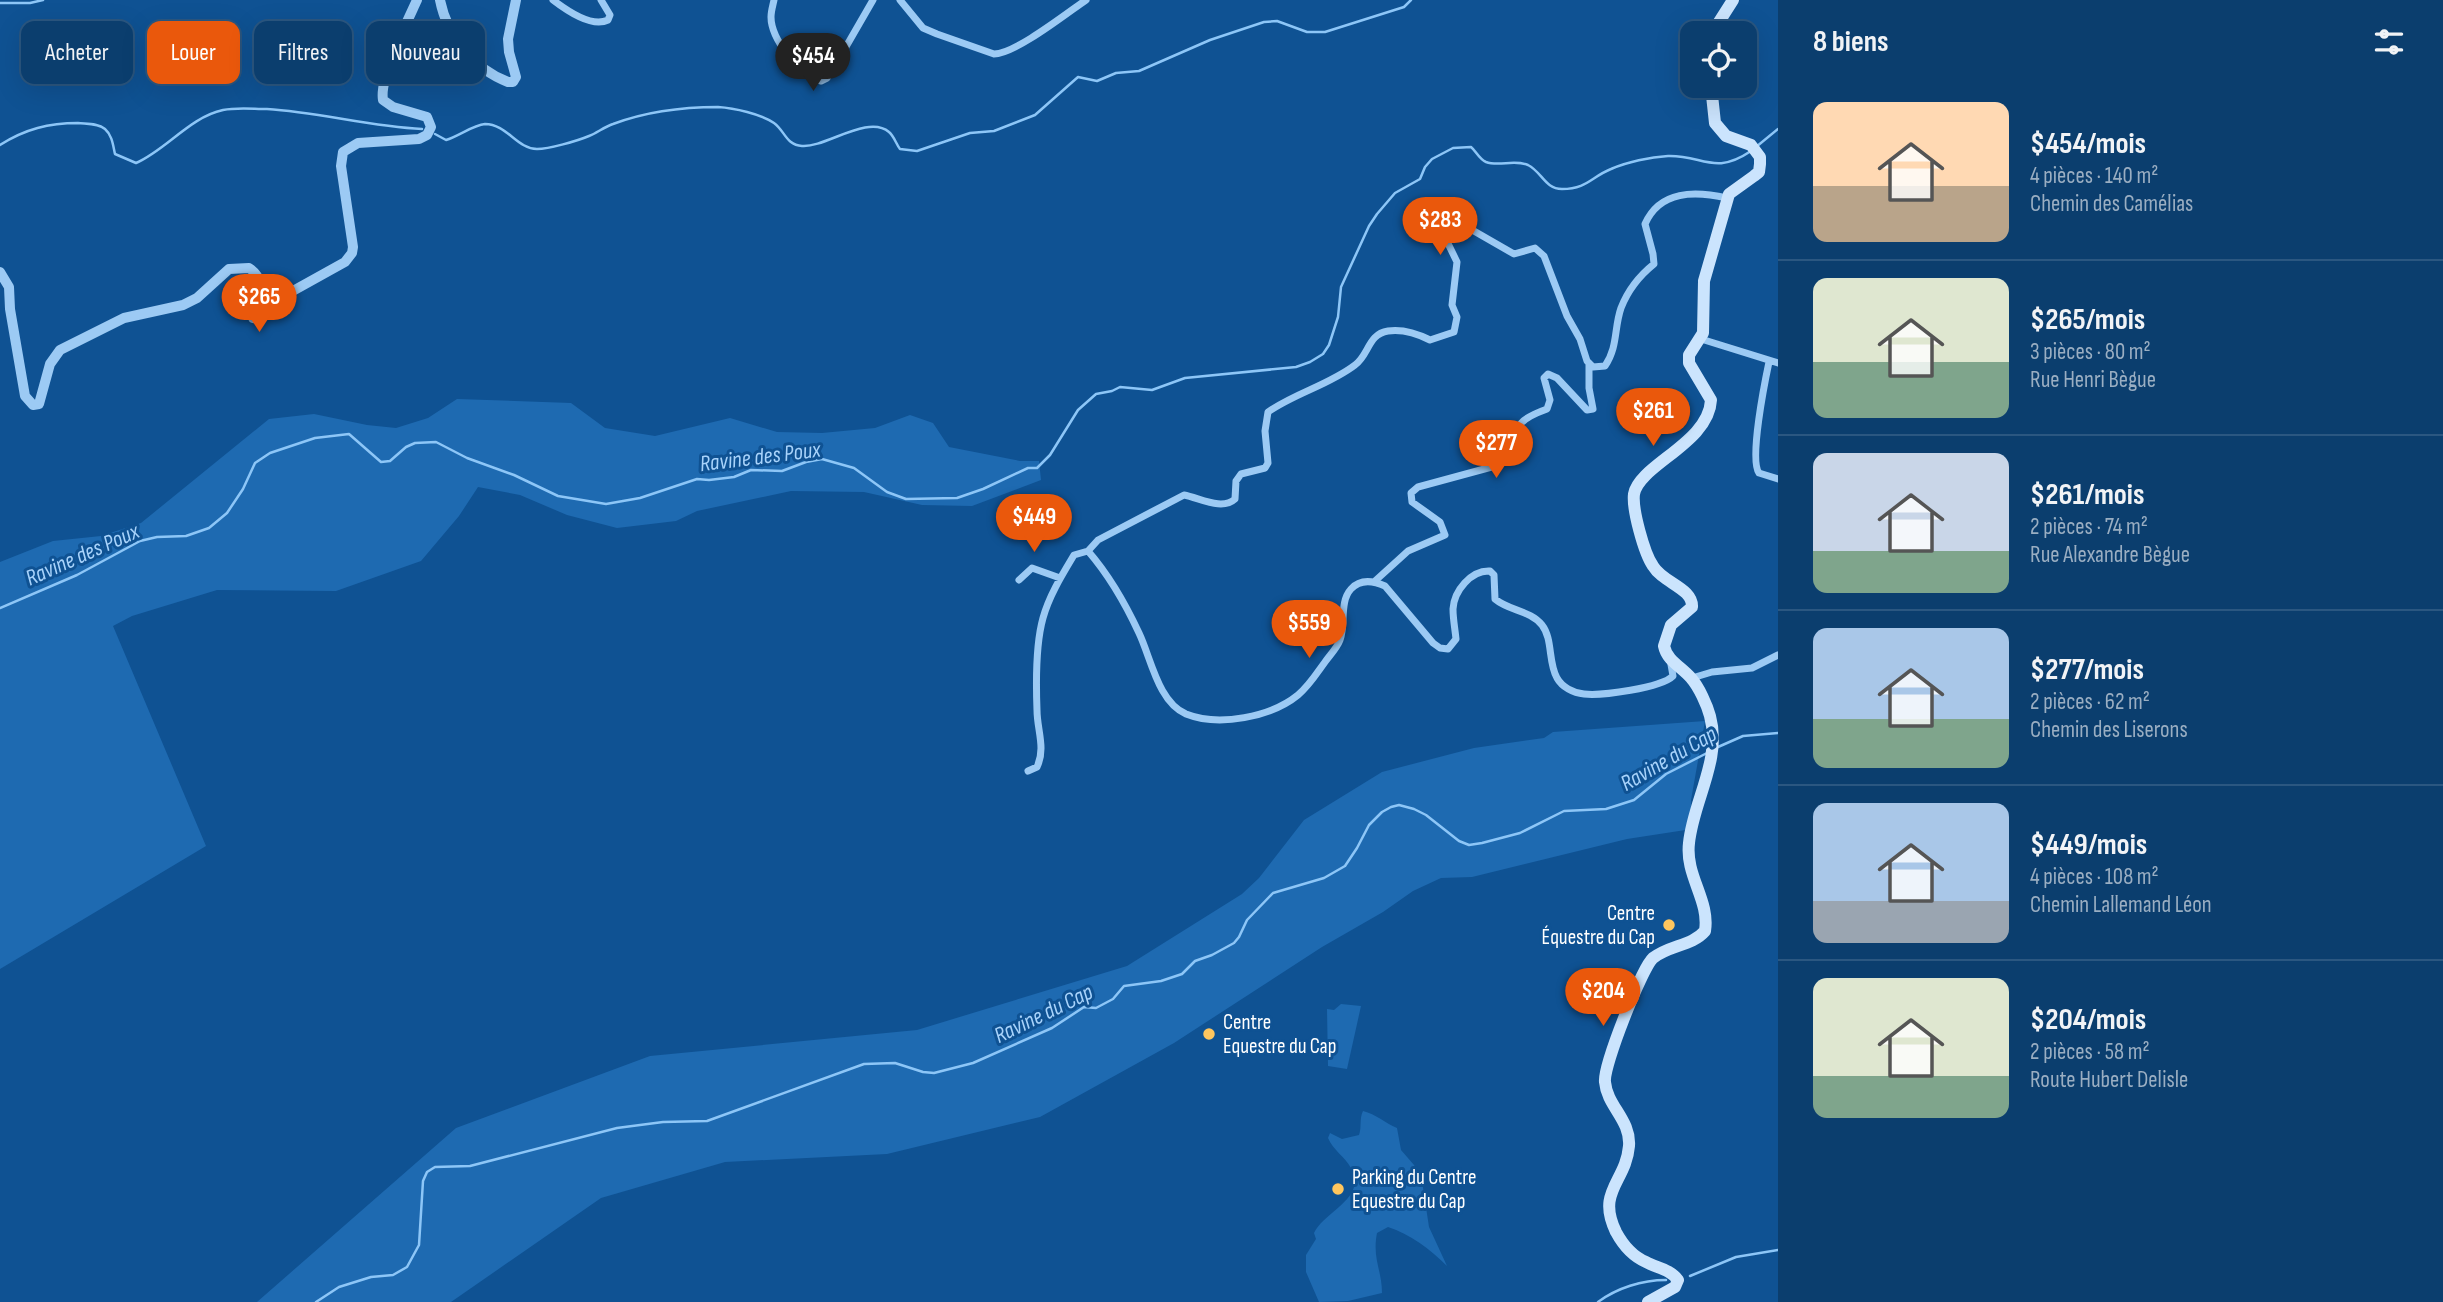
<!DOCTYPE html>
<html lang="fr">
<head>
<meta charset="utf-8">
<style>
  :root { --surface:#0b3e6e; --page:#144573; --text:#f1f3f6; --muted:#9aaec2; --line:#2b5781; --accent:#ea580c }
  body { margin:0; font-family:"Sofia Sans Condensed",sans-serif; background:var(--page); color:var(--text); height:100vh; display:flex; flex-direction:column; font-size:26px; white-space:nowrap }
  * { box-sizing:border-box; margin:0 }
  p { font-size:23px; color:var(--muted) }
  .icon { flex:none; width:38px; height:38px; fill:none; stroke:currentColor; stroke-width:2; stroke-linecap:round; stroke-linejoin:round }
  .map { position:relative; flex:1; overflow:hidden }
  .drawer { display:flex; flex-direction:column; background:var(--surface); width:665px }
  .drawer>* { flex:none }
  .top-card { position:absolute; left:21px; top:21px; width:665px; height:63px; display:flex; gap:14px }
  .tools { position:absolute; left:1680px; top:21px; display:grid; gap:14px }
  .tools a { display:grid; place-items:center; width:77px; height:77px; border-radius:14px; background:var(--surface); box-shadow:0 7px 28px #0002,0 0 0 2px var(--line); font-size:35px }
  .price { position:absolute; translate:-50% -60px; padding:0 16px; border-radius:24px; background:var(--accent); color:#fff; font-size:23px; line-height:46px; filter:drop-shadow(0 2px 4px #0008) }
  .price::after { content:''; position:absolute; left:50%; top:42px; width:21px; height:16px; margin-left:-10px; background:inherit; clip-path:polygon(0 0,100% 0,50% 100%) }
  .price.on { background:#222; color:#fff }
  ul { padding:0; list-style:none }
  li { display:flex; align-items:center; gap:21px; height:175px; padding:0 35px }
  li+li { border-top:2px solid var(--line) }
  li span { display:grid; place-items:center; flex:none; width:196px; height:140px; border-radius:14px; color:#555 }
  li>.icon { margin-inline-start:auto }
  span .icon { width:84px; height:84px; fill:#fffc; stroke-width:1 }
  li b { font-size:30px }
  h2 { display:flex; justify-content:space-between; align-items:center; height:84px; padding:0 35px; font-size:30px }
  .pill { padding:0 24px; border-radius:14px; background:var(--surface); box-shadow:0 7px 28px #0002,0 0 0 2px var(--line); font-size:24px; line-height:63px }
  .pill.on { background:var(--accent); color:#fff }
  main { display:flex; flex:1; min-height:0 }
  .map>svg:first-child { display:block }
</style>
</head>
<body>
<main>
<div class="map">
<svg width="1778" height="1302" viewBox="0 0 1778 1302">
  <rect width="100%" height="100%" fill="#0f5293"/>
  <!-- green -->
  <path fill="#1e6ab1" d="M457,399L571,403L605,428L655,436L730,418L777,432L822,433L875,428L910,415L933,423L949,447L1020,461H1039L1041,480L972,506L922,505L864,492L791,491L697,511L676,521L617,528L567,515L520,495L478,487L459,516L421,561L336,591L217,590L132,616L113,626L206,846L0,969V562L53,541L101,536L141,523L269,419L314,414L367,425L396,428L428,418Z
    M1705,721L1691,800L1692,829L1627,839L1472,877L1441,878L1413,891L1383,912L1322,947L1174,1043L1040,1117L887,1154L725,1162L601,1198L451,1302H257L456,1128L650,1056L917,1030L1127,966L1242,894L1259,878L1304,820L1382,772L1474,748L1544,738L1553,732Z
    M1341,1004L1361,1006L1347,1069L1328,1066L1327,1009L1334,1010Z
    M1363,1111C1376,1114 1385,1123 1397,1128L1401,1150L1414,1165L1422,1181L1429,1227L1447,1266C1430,1249 1410,1234 1388,1227L1377,1233C1372,1259 1382,1270 1382,1293L1348,1301L1319,1302L1306,1272V1255L1316,1239L1314,1233C1324,1211 1368,1198 1351,1168C1345,1157 1333,1150 1328,1138L1330,1133L1342,1139L1359,1135C1362,1127 1359,1119 1363,1111Z"/>
  <g fill="none" stroke-linecap="round" stroke-linejoin="round">
    <!-- stream -->
    <path stroke="#8dc6f7" stroke-width="2.5" d="M0,3H30L43,0
      M435,134L446,140C459,136 473,125 485,124C507,124 517,149 537,149C549,149 577,141 589,136C597,133 604,127 613,124C645,112 683,107 718,107C734,108 761,114 774,123C785,131 786,145 802,146C825,148 868,114 889,132C894,136 896,144 900,149L917,151L970,133L994,131L1035,115L1078,77L1097,81L1116,73L1139,71L1210,40L1264,22L1277,21L1307,32H1325L1404,7L1411,0
      M0,145C25,129 49,123 78,123C87,124 98,123 105,129C112,135 113,145 115,154L136,163C166,150 190,117 223,110C237,107 253,109 267,109C319,112 370,127 422,129
      M1756,147L1778,129
      M0,608L77,575L140,541L157,537L186,536L209,528L227,513L243,489L255,463L270,453L315,438L349,434L381,462L390,461L406,447L415,443L436,442L467,458L514,475L558,496L606,504L640,498L697,479L709,480L734,477L751,470L782,471L806,462L822,459L854,468L887,492L906,499L957,498L983,489L1028,468H1037L1050,455L1078,410L1096,394L1112,391L1120,387L1152,390L1185,378L1296,367L1310,362L1323,354L1329,345L1338,317L1341,287L1369,226L1377,214L1395,193L1420,179L1425,167L1432,159L1453,148L1471,147C1476,151 1479,159 1486,162C1499,167 1514,159 1528,165C1542,172 1545,189 1562,189C1587,189 1591,177 1611,169C1627,162 1650,157 1668,156C1703,155 1714,176 1751,151
      M1718,747L1743,736L1778,733
      M1690,1276L1736,1257L1778,1250
      M316,1302L339,1287L371,1277L393,1275L407,1267L419,1245L423,1181L427,1172L435,1167L470,1166L617,1128L663,1122L707,1121L864,1064L895,1063L923,1072L934,1073L973,1063L1052,1028L1084,1007L1096,1008L1113,999L1124,986L1161,981L1182,974L1195,961L1212,955L1234,943L1239,937L1247,920L1273,893L1324,878L1345,866L1357,848L1369,825L1382,812L1391,807L1399,805L1414,809L1426,815L1459,841L1469,845L1482,843L1520,833L1564,811L1606,809L1634,800L1666,774L1709,752
      M1598,1302C1617,1288 1642,1280 1666,1280"/>
    <!-- minor -->
    <path stroke="#9ccaf4" stroke-width="7" d="M553,0C566,10 592,28 608,20L610,15L601,0
      M774,0C773,5 771,11 771,17C771,39 800,76 821,81L827,78L832,71L873,0
      M900,0L923,28L937,34L994,54C1015,54 1067,13 1086,0
      M1701,339L1778,363
      M1769,362C1765,381 1749,460 1759,473L1778,479
      M1088,551L1098,540L1184,495C1200,498 1222,511 1235,499L1236,481L1241,474L1265,468L1268,463L1265,431L1268,412C1295,393 1329,385 1355,365C1369,355 1368,334 1388,331C1402,329 1418,334 1430,340L1454,332L1457,317L1452,305L1457,262L1441,229L1444,223L1467,227L1514,254L1535,248L1544,256L1567,316L1580,339L1587,361L1593,367L1605,366C1618,347 1614,328 1621,308C1628,290 1639,276 1654,264L1653,254L1645,224C1660,190 1695,191 1727,198
      M1019,580L1032,568L1060,578
      M1375,581L1408,551L1445,535L1440,522L1412,502L1411,493L1418,487L1499,465L1510,458C1518,426 1514,421 1547,409L1550,400L1544,378L1548,374L1557,378L1587,410L1593,409L1589,388V363
      M1692,678L1712,672L1752,668L1778,655
      M1028,771L1037,767C1046,748 1037,730 1037,710C1036,684 1036,643 1043,618C1049,596 1062,575 1074,555L1088,551C1108,574 1126,605 1139,633C1151,658 1158,702 1186,714C1219,727 1271,717 1298,695C1309,686 1317,673 1325,662C1330,655 1337,648 1340,640C1346,625 1339,602 1351,589C1361,578 1374,581 1385,586L1433,643L1440,648L1448,649L1456,639C1455,629 1453,619 1453,609C1454,591 1471,570 1490,571L1494,575L1495,599C1509,611 1530,610 1542,625C1553,639 1548,663 1557,678C1562,687 1573,693 1584,694C1601,696 1661,688 1673,676L1670,659"/>
    <!-- tertiary -->
    <path stroke="#9ccaf4" stroke-width="10" d="M440,0C447,36 474,69 508,82H513L516,77L509,52L508,39L516,0
      M0,272L9,287L10,309L25,396L33,405L39,404L50,364L60,350L124,318L183,305L197,298L229,269L249,268C272,284 246,294 253,318L259,319L273,302L345,262L352,253L353,247L341,166L343,152L358,143L419,139L427,135L431,127L427,117L393,107L383,100C379,78 407,22 417,0"/>
    <!-- secondary -->
    <path stroke="#cbe4fd" stroke-width="12" d="M1712,33L1733,0
      M1648,1302L1675,1287L1678,1280C1670,1269 1657,1268 1646,1262C1632,1256 1623,1245 1616,1232C1596,1191 1626,1182 1629,1146C1631,1120 1607,1106 1605,1082C1603,1066 1642,968 1653,958C1669,945 1692,946 1705,931C1710,900 1685,876 1689,843C1693,801 1722,760 1710,716C1707,705 1699,687 1691,678C1682,667 1667,661 1664,646L1671,625L1692,607C1693,588 1663,583 1653,566C1644,553 1632,509 1634,494C1639,465 1709,443 1711,400L1689,363V355L1703,333L1704,281L1729,194L1754,176L1759,172L1760,164V157L1751,145L1726,136L1715,123L1711,86"/>
  </g>
  <!-- markers -->
  <g fill="#ffc65e" stroke="#0f5293" stroke-width="2.5">
    <circle cx="1669" cy="925" r="7"/>
    <circle cx="1209" cy="1034" r="7"/>
    <circle cx="1338" cy="1189" r="7"/>
  </g>
  <g text-anchor="middle" stroke-width="6" stroke-linejoin="round" paint-order="stroke">
    <!-- poi labels -->
    <g font-size="21" fill="#fff" stroke="#0f5293" text-anchor="start">
      <text x="1655" y="920" text-anchor="end">Centre<tspan x="1655" dy="24">Équestre du Cap</tspan></text>
      <text x="1223" y="1029">Centre<tspan x="1223" dy="24">Equestre du Cap</tspan></text>
      <text x="1352" y="1184">Parking du Centre<tspan x="1352" dy="24">Equestre du Cap</tspan></text>
    </g>
    <!-- water labels -->
    <g font-size="23" font-style="italic" fill="#a8d3fb" stroke="#0f5293">
      <text transform="translate(760 456) rotate(-7)" y="8">Ravine des Poux</text>
      <text transform="translate(82 554) rotate(-24)" y="8">Ravine des Poux</text>
      <text transform="translate(1668 758) rotate(-30)" y="8">Ravine du Cap</text>
      <text transform="translate(1043 1013) rotate(-26)" y="8">Ravine du Cap</text>
    </g>
  </g>
</svg>
<div class="tools">
<a><svg class="icon" aria-label="locate" viewBox="0 0 24 24"><circle cx="12" cy="12" r="6"/><path d="M12 2v4M12 18v4M2 12h4M18 12h4"/></svg></a>
</div>
<b class="price on" style="left:813px;top:93px">$454</b>
<b class="price" style="left:1440px;top:257px">$283</b>
<b class="price" style="left:259px;top:334px">$265</b>
<b class="price" style="left:1653px;top:448px">$261</b>
<b class="price" style="left:1496px;top:480px">$277</b>
<b class="price" style="left:1034px;top:554px">$449</b>
<b class="price" style="left:1309px;top:660px">$559</b>
<b class="price" style="left:1603px;top:1028px">$204</b>
<div class="top-card">
<a class="pill">Acheter</a>
<a class="pill on">Louer</a>
<a class="pill">Filtres</a>
<a class="pill">Nouveau</a>
</div>
</div>
<section class="drawer">
<h2>8 biens<svg class="icon" aria-label="filters" viewBox="0 0 24 24"><path d="M4 7h16M4 17h16"/><circle cx="9" cy="7" r="2"/><circle cx="15" cy="17" r="2"/></svg></h2>
<ul>
<li><span style="background:linear-gradient(#ffd9b3 60%,#b9a48a 0)"><svg class="icon" aria-label="home" viewBox="0 0 24 24"><path d="M3 11l9-7 9 7M6 9v11h12V9"/></svg></span><div><b>$454/mois</b><p>4 pièces · 140 m²</p><p>Chemin des Camélias</p></div></li>
<li><span style="background:linear-gradient(#dfe7d0 60%,#7fa58c 0)"><svg class="icon" aria-label="home" viewBox="0 0 24 24"><path d="M3 11l9-7 9 7M6 9v11h12V9"/></svg></span><div><b>$265/mois</b><p>3 pièces · 80 m²</p><p>Rue Henri Bègue</p></div></li>
<li><span style="background:linear-gradient(#c9d6e8 70%,#7fa58c 0)"><svg class="icon" aria-label="home" viewBox="0 0 24 24"><path d="M3 11l9-7 9 7M6 9v11h12V9"/></svg></span><div><b>$261/mois</b><p>2 pièces · 74 m²</p><p>Rue Alexandre Bègue</p></div></li>
<li><span style="background:linear-gradient(#a9c7e8 65%,#7fa58c 0)"><svg class="icon" aria-label="home" viewBox="0 0 24 24"><path d="M3 11l9-7 9 7M6 9v11h12V9"/></svg></span><div><b>$277/mois</b><p>2 pièces · 62 m²</p><p>Chemin des Liserons</p></div></li>
<li><span style="background:linear-gradient(#a9c7e8 70%,#9aa5b1 0)"><svg class="icon" aria-label="home" viewBox="0 0 24 24"><path d="M3 11l9-7 9 7M6 9v11h12V9"/></svg></span><div><b>$449/mois</b><p>4 pièces · 108 m²</p><p>Chemin Lallemand Léon</p></div></li>
<li><span style="background:linear-gradient(#dfe7d0 70%,#7fa58c 0)"><svg class="icon" aria-label="home" viewBox="0 0 24 24"><path d="M3 11l9-7 9 7M6 9v11h12V9"/></svg></span><div><b>$204/mois</b><p>2 pièces · 58 m²</p><p>Route Hubert Delisle</p></div></li>
</ul>
</section>
</main>
</body>
</html>
